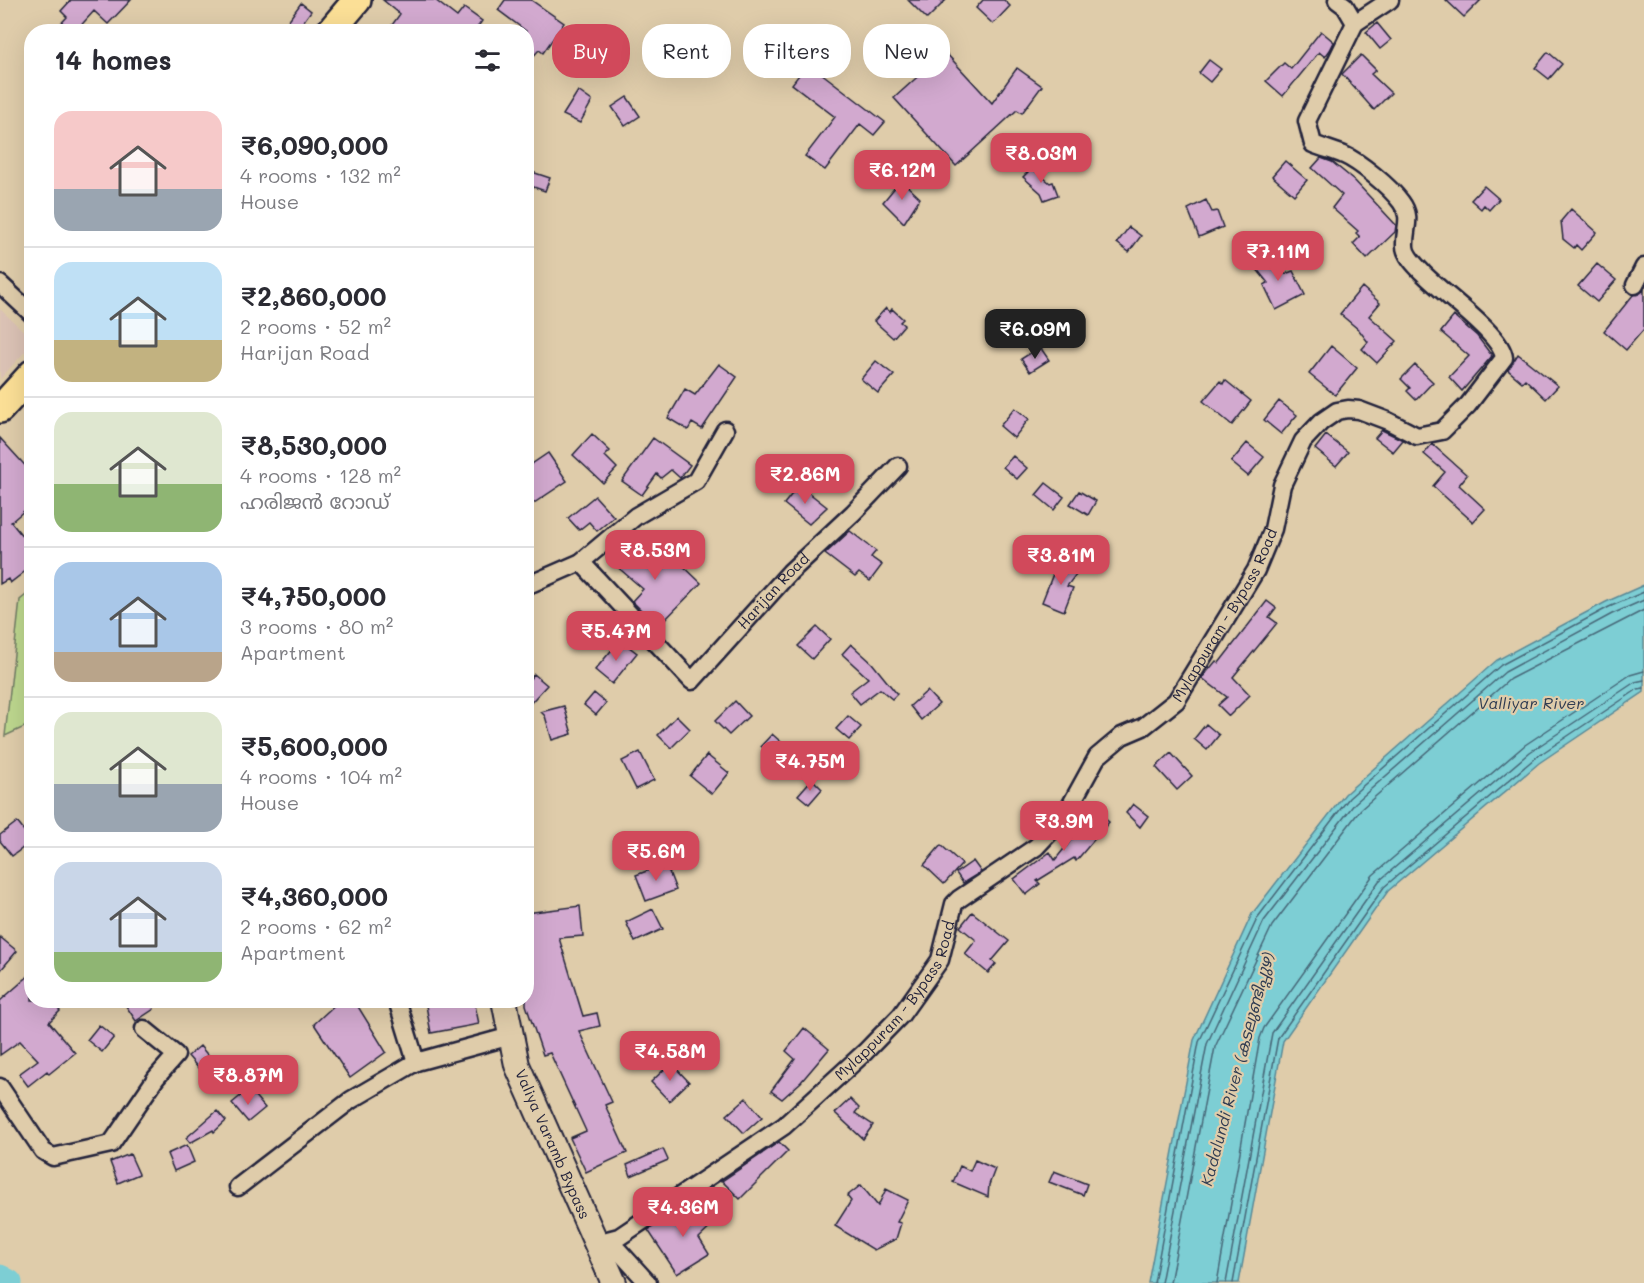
<!DOCTYPE html>
<html lang="en">
<head>
<meta charset="utf-8">
<style>
  :root { --surface:#fff; --page:#f2f2f3; --text:#2b2b33; --muted:#7c7c81; --line:#e1e1e2; --accent:#d1495b }
  body { margin:0; font-family:Mali,"Noto Sans Malayalam",sans-serif; background:var(--page); color:var(--text); height:100vh; display:flex; flex-direction:column; font-size:22px; white-space:nowrap }
  * { box-sizing:border-box; margin:0 }
  p { font-size:20px; color:var(--muted) }
  .icon { flex:none; width:33px; height:33px; fill:none; stroke:currentColor; stroke-width:2; stroke-linecap:round; stroke-linejoin:round }
  .map { position:relative; flex:1; overflow:hidden }
  .panel { position:absolute; left:24px; top:24px; width:510px; height:984px; display:flex; flex-direction:column; background:var(--surface); border-radius:24px; box-shadow:0 6px 24px #0002 }
  .panel>* { flex:none }
  .banner { position:absolute; left:552px; top:24px; width:570px; height:54px; display:flex; gap:12px }
  .price { position:absolute; translate:-50% -51px; padding:0 14px; border-radius:12px; background:var(--accent); color:#fff; font-size:20px; line-height:39px; filter:drop-shadow(0 2px 3px #0008) }
  .price::after { content:''; position:absolute; left:50%; top:36px; width:18px; height:14px; margin-left:-9px; background:inherit; clip-path:polygon(0 0,100% 0,50% 100%) }
  .price.active { background:#222; color:#fff }
  ul { padding:0; list-style:none }
  li { display:flex; align-items:center; gap:18px; height:150px; padding:0 30px }
  li+li { border-top:2px solid var(--line) }
  li span { display:grid; place-items:center; flex:none; width:168px; height:120px; border-radius:18px; color:#555 }
  li>.icon { margin-inline-start:auto }
  span .icon { width:72px; height:72px; fill:#fffc; stroke-width:1 }
  li b { font-size:26px }
  h2 { display:flex; justify-content:space-between; align-items:center; height:72px; padding:0 30px; font-size:26px }
  .tag { padding:0 21px; border-radius:24px; background:var(--surface); box-shadow:0 6px 24px #0002; font-size:21px; line-height:54px }
  .tag.active { background:var(--accent); color:#fff }
  .map>svg:first-child { display:block }
</style>
</head>
<body>
<div class="map">
<svg width="1644" height="1283" viewBox="0 0 1644 1283">
  <rect width="100%" height="100%" fill="#dfccaa"/>
  <filter id="ink" filterUnits="userSpaceOnUse"><feTurbulence type="fractalNoise" baseFrequency=".0167" numOctaves="2"/><feDisplacementMap in="SourceGraphic" scale="12" xChannelSelector="R" yChannelSelector="G"/><feConvolveMatrix kernelMatrix="1 2 1 2 8 2 1 2 1" color-interpolation-filters="sRGB"/></filter>
  <g filter="url(#ink)">
    <!-- built -->
    <path fill="#dbc2b5" d="M0,309L32,339L31,345L0,379Z"/>
    <!-- green -->
    <path fill="#bdd78e" stroke="#707c64" stroke-width="1.5" d="M31,591V724L5,736L20,600Z"/>
    <!-- water -->
    <path fill="#7dced4" stroke="#598997" stroke-width="1.5" d="M1644,585V692L1539,763L1388,891L1283,1041L1239,1283H1148L1194,1040L1252,914L1345,794L1497,660L1606,602Z"/>
    <g fill="none" stroke-linecap="round" stroke-linejoin="round">
      <!-- shore -->
      <path stroke="#466778" stroke-width="1.5" d="M1154,1283L1199,1042L1258,917L1349,798L1501,665L1609,607L1644,592
        M1161,1283L1207,1044L1264,921L1355,803L1505,672L1612,614L1644,600
        M1170,1283L1215,1047L1272,926L1361,809L1510,679L1644,610
        M1217,1283L1260,1038L1264,1028L1373,875L1525,745L1630,675L1644,671
        M1226,1283L1272,1033L1379,881L1530,752L1635,682L1644,680
        M1233,1283L1278,1038L1384,887L1535,758L1638,689L1644,688"/>
      <!-- river -->
      <path stroke="#7dced4" stroke-width="27" d="M0,1278L9,1283"/>
    </g>
    <!-- building -->
    <path fill="#d2a9cf" stroke="#22223b" stroke-width="1.5" d="M71,0H131L108,24L94,11L75,32H53L67,17L61,11Z
      M383,0H435L457,17L464,8L482,21L474,32H387L400,14Z
      M505,0H531L564,23L543,53L539,50L526,64V31L498,10Z
      M908,0H946L927,19Z
      M983,0H1004L1010,6L993,24L976,8Z
      M1446,0H1481L1464,17Z
      M301,3L311,11L296,32H280Z
      M1377,23L1391,40L1380,49L1366,32Z
      M1321,31L1334,42L1330,50L1325,57L1319,52L1283,96L1266,81L1284,63L1291,69Z
      M945,52L992,103L1017,68L1042,86L1022,113L1017,110L956,166L894,98Z
      M1548,52L1562,64L1549,79L1535,68Z
      M1361,55L1376,70L1371,74L1391,93L1374,110L1342,74Z
      M1209,60L1221,69L1210,82L1199,73Z
      M808,63L885,122L874,135L860,124L825,170L805,156L835,117L792,84Z
      M578,91L592,101L580,123L563,115Z
      M627,97L640,116L625,126L612,107Z
      M1321,158L1332,162L1354,180L1396,225L1395,232L1367,259L1353,244L1360,237L1356,233L1358,231L1332,208L1342,195L1312,168Z
      M1285,161L1307,180L1294,195L1272,176Z
      M1032,168L1050,183L1053,182L1058,195L1044,200L1041,193L1023,177Z
      M532,172L550,178L545,191L528,185Z
      M901,180L920,198L904,223L883,202Z
      M1484,186L1499,199L1489,210L1484,205L1481,209L1471,200Z
      M1206,200L1212,212L1217,211L1223,227L1199,237L1188,209Z
      M1571,209L1597,232L1581,250L1576,245L1574,248L1563,239L1561,221Z
      M1129,227L1141,236L1129,252L1117,243Z
      M1267,251L1285,274L1293,271L1305,295L1276,310L1264,285L1268,283L1252,263Z
      M1597,264L1616,280L1597,302L1578,286Z
      M1362,287L1380,303L1369,316L1397,341L1377,363L1362,349L1368,342L1359,330L1340,314Z
      M1644,290V329L1626,350L1604,331L1633,295Z
      M886,308L890,312L892,309L903,319L900,322L904,325L893,338L874,321Z
      M1454,316L1477,336L1492,356L1462,391L1449,377L1469,356L1441,332Z
      M1331,346L1357,368L1335,395L1309,374Z
      M1040,347L1049,360L1030,372L1021,359Z
      M1518,354L1558,386L1546,399L1525,379L1522,382L1508,370Z
      M876,361L894,375L878,393L861,379Z
      M719,364L737,377L702,429L692,423L688,430L668,418L685,389L695,395Z
      M1415,365L1433,382L1416,400L1407,391L1410,388L1401,379Z
      M1225,380L1251,401L1232,425L1203,401L1220,381L1223,384Z
      M1279,401L1297,415L1281,434L1264,420Z
      M1015,408L1029,419L1014,438L1000,426Z
      M1382,430L1403,440L1393,452L1375,438Z
      M592,434L610,451L605,456L617,468L603,483L573,455Z
      M1326,435L1348,452L1336,466L1315,449Z
      M0,438L32,473V504L11,522L32,548V566L10,583L8,579L0,584Z
      M653,438L690,465L680,478L671,470L661,478L657,474L642,495L622,481Z
      M1247,443L1264,457L1248,476L1231,462Z
      M1432,444L1467,475L1459,485L1485,509L1473,522L1433,486L1445,472L1424,454Z
      M548,453L567,481L531,505L526,497V468Z
      M1013,456L1027,468L1017,479L1003,467Z
      M1046,483L1064,497L1054,510L1036,495Z
      M799,485L827,507L809,524L784,504Z
      M1079,491L1096,501L1088,515L1070,504Z
      M595,496L614,517L597,531L589,522L579,530L568,518Z
      M850,531L876,551L871,557L882,565L870,581L859,573L855,577L825,554Z
      M627,537L663,568L674,557L701,583L658,627L632,601L643,589L607,558Z
      M1066,558L1080,569L1067,586L1073,588L1064,611L1042,602L1053,574Z
      M1267,601L1276,608L1269,617L1277,623L1233,677L1250,695L1229,716L1218,705L1227,697L1202,678L1216,661L1219,663Z
      M817,627L830,639L812,659L798,646Z
      M620,640L637,653L612,684L595,670Z
      M851,644L872,663L897,694L892,699L880,689L860,704L850,692L868,678L842,654Z
      M534,674L547,685L526,708V683Z
      M927,691L939,704L921,720L910,706Z
      M594,693L606,703L596,715L584,705Z
      M735,701L749,716L729,735L715,721Z
      M564,706L572,734L552,740L545,716L541,712Z
      M677,716L690,729L671,748L658,735Z
      M848,716L861,727L849,740L836,729Z
      M1206,724L1219,735L1207,750L1194,739Z
      M772,734L789,749L778,761L761,746Z
      M640,752L654,780L636,789L622,761Z
      M1171,753L1192,776L1177,790L1156,767Z
      M707,755L729,773L712,794L690,776Z
      M812,779L822,789L809,804L798,795Z
      M1133,804L1148,816L1140,827L1126,813Z
      M1079,812L1090,819L1097,812L1109,822L1076,861L1074,858L1037,881L1040,884L1026,895L1014,879L1050,852L1055,860L1080,829L1073,823Z
      M17,822L32,841L12,856L0,841V835Z
      M941,845L962,864L944,884L924,865Z
      M973,861L981,872L963,883L956,873Z
      M666,864L676,890L646,901L636,875Z
      M580,906L583,936L559,938L583,1016L597,1013L600,1026L579,1031L612,1102L605,1105L627,1153L586,1172L570,1138L586,1131L550,1053L543,1055L526,1005V913Z
      M653,909L663,929L635,942L626,922Z
      M972,912L1009,941L992,961L996,964L988,973L965,954L976,940L960,927Z
      M0,937L17,951L0,971Z
      M32,973V1000H50L60,1011L49,1022L75,1053L49,1074L47,1071L28,1086L19,1074L38,1060L20,1041L0,1055V1001Z
      M122,1000H149L154,1009L136,1021Z
      M340,1000H354L386,1052L350,1078L314,1024Z
      M425,1000H474L479,1024L431,1033Z
      M99,1025L114,1037L102,1052L87,1040Z
      M804,1028L829,1049L801,1082L782,1099L771,1091L795,1059L786,1051Z
      M200,1046L216,1065L204,1075L188,1056Z
      M671,1063L689,1082L669,1101L651,1082Z
      M249,1089L265,1108L248,1122L232,1103Z
      M746,1098L762,1117L744,1133L727,1115Z
      M850,1099L859,1108L855,1113L873,1125L863,1139L835,1113Z
      M217,1111L226,1121L214,1132L213,1130L190,1143L186,1138Z
      M779,1142L788,1151L740,1199L722,1181Z
      M187,1145L194,1162L174,1171L167,1154Z
      M663,1149L668,1160L631,1176L627,1165Z
      M130,1154L139,1174L118,1183L110,1162Z
      M975,1160L995,1169L989,1185L988,1197L953,1182L960,1166L970,1171Z
      M1054,1171L1087,1184L1083,1195L1049,1182Z
      M861,1185L878,1206L886,1189L908,1200L897,1222L901,1223L896,1239L874,1250L835,1226L851,1201L847,1196Z
      M705,1208L717,1221L699,1238L709,1254L677,1274L648,1230L680,1209L689,1223Z"/>
    <g fill="none" stroke-linecap="round" stroke-linejoin="round">
      <!-- street casing -->
      <g stroke="#22223b" stroke-width="21">
        <g id="street">
          <path d="M1355,23L1390,0"/>
          <path d="M0,284L32,314"/>
          <path d="M1635,285L1644,267"/>
          <path id="s1" d="M581,562L692,681L790,572L853,513L898,466"/>
          <path d="M526,586L581,562L636,516L696,481L725,430"/>
          <path d="M397,1000L416,1062"/>
          <path d="M0,1087L43,1151L53,1157L111,1144L156,1078L176,1055L144,1029"/>
          <path d="M238,1187L351,1100L416,1062L511,1036"/>
          <path id="s2" d="M596,1243L619,1237L784,1126L865,1052L901,1015L940,960L954,904L959,899L1036,847L1064,817L1097,757L1122,736L1143,727L1176,701L1256,570L1273,529L1282,485L1303,441L1321,422L1337,411L1348,409L1359,410L1388,421L1417,436L1442,431L1468,405L1504,358C1502,334 1440,292 1422,272C1416,266 1405,255 1405,246C1404,228 1413,218 1401,202C1390,187 1360,162 1344,155C1334,151 1323,148 1313,144L1307,121L1355,23L1345,6L1337,0"/>
          <path d="M600,1252L618,1250L648,1283"/>
        </g>
      </g>
      <!-- secondary casing -->
      <g stroke="#22223b" stroke-width="28">
        <g id="secondary">
          <path id="s3" d="M504,1000L517,1065L614,1283"/>
        </g>
      </g>
      <!-- primary casing -->
      <g stroke="#22223b" stroke-width="32">
        <path id="primary" d="M330,32L357,0
          M0,409L32,374"/>
      </g>
      <!-- street -->
      <use href="#street" stroke="#dfccaa" stroke-width="16"/>
      <!-- secondary -->
      <use href="#secondary" stroke="#dfccaa" stroke-width="24"/>
      <!-- primary -->
      <use href="#primary" stroke="#fbdf96" stroke-width="27"/>
    </g>
  </g>
  <g text-anchor="middle" stroke-width="4.5" stroke-linejoin="round" paint-order="stroke">
    <!-- street labels -->
    <g font-size="15" fill="#22223b" stroke="#dfccaa">
      <text dy="5" stroke="none"><textPath href="#s1" startOffset="284">Harijan Road</textPath></text>
      <text dy="5" stroke="none"><textPath href="#s2" startOffset="915">Mylappuram - Bypass Road</textPath></text>
      <text dy="5" stroke="none"><textPath href="#s2" startOffset="393">Mylappuram - Bypass Road</textPath></text>
      <text dy="5" stroke="none"><textPath href="#s3" startOffset="153">Valiya Varamb Bypass</textPath></text>
    </g>
    <!-- water labels -->
    <g font-size="16" font-style="italic" fill="#303c52" stroke="#dfccaa">
      <text x="1531" y="709">Valliyar River</text>
      <text transform="translate(1237 1069) rotate(-75)" y="6">Kadalundi River (കടലുണ്ടിപ്പുഴ)</text>
    </g>
  </g>
</svg>
<b class="price" style="left:1041px;top:184px">₹8.03M</b>
<b class="price" style="left:902px;top:201px">₹6.12M</b>
<b class="price" style="left:1278px;top:282px">₹7.11M</b>
<b class="price active" style="left:1035px;top:360px">₹6.09M</b>
<b class="price" style="left:805px;top:505px">₹2.86M</b>
<b class="price" style="left:655px;top:581px">₹8.53M</b>
<b class="price" style="left:1061px;top:586px">₹3.81M</b>
<b class="price" style="left:616px;top:662px">₹5.47M</b>
<b class="price" style="left:810px;top:792px">₹4.75M</b>
<b class="price" style="left:1064px;top:852px">₹3.9M</b>
<b class="price" style="left:656px;top:882px">₹5.6M</b>
<b class="price" style="left:670px;top:1082px">₹4.58M</b>
<b class="price" style="left:248px;top:1106px">₹8.87M</b>
<b class="price" style="left:683px;top:1238px">₹4.36M</b>
<div class="banner">
<a class="tag active">Buy</a>
<a class="tag">Rent</a>
<a class="tag">Filters</a>
<a class="tag">New</a>
</div>
<section class="panel">
<h2>14 homes<svg class="icon" aria-label="filters" viewBox="0 0 24 24"><path d="M4 7h16M4 17h16"/><circle cx="9" cy="7" r="2"/><circle cx="15" cy="17" r="2"/></svg></h2>
<ul>
<li><span style="background:linear-gradient(#f6c9c9 65%,#9aa5b1 0)"><svg class="icon" aria-label="home" viewBox="0 0 24 24"><path d="M3 11l9-7 9 7M6 9v11h12V9"/></svg></span><div><b>₹6,090,000</b><p>4 rooms · 132 m²</p><p>House</p></div></li>
<li><span style="background:linear-gradient(#bfe0f5 65%,#c2b280 0)"><svg class="icon" aria-label="home" viewBox="0 0 24 24"><path d="M3 11l9-7 9 7M6 9v11h12V9"/></svg></span><div><b>₹2,860,000</b><p>2 rooms · 52 m²</p><p>Harijan Road</p></div></li>
<li><span style="background:linear-gradient(#dfe7d0 60%,#8fb573 0)"><svg class="icon" aria-label="home" viewBox="0 0 24 24"><path d="M3 11l9-7 9 7M6 9v11h12V9"/></svg></span><div><b>₹8,530,000</b><p>4 rooms · 128 m²</p><p>ഹരിജൻ റോഡ്</p></div></li>
<li><span style="background:linear-gradient(#a9c7e8 75%,#b9a48a 0)"><svg class="icon" aria-label="home" viewBox="0 0 24 24"><path d="M3 11l9-7 9 7M6 9v11h12V9"/></svg></span><div><b>₹4,750,000</b><p>3 rooms · 80 m²</p><p>Apartment</p></div></li>
<li><span style="background:linear-gradient(#dfe7d0 60%,#9aa5b1 0)"><svg class="icon" aria-label="home" viewBox="0 0 24 24"><path d="M3 11l9-7 9 7M6 9v11h12V9"/></svg></span><div><b>₹5,600,000</b><p>4 rooms · 104 m²</p><p>House</p></div></li>
<li><span style="background:linear-gradient(#c9d6e8 75%,#8fb573 0)"><svg class="icon" aria-label="home" viewBox="0 0 24 24"><path d="M3 11l9-7 9 7M6 9v11h12V9"/></svg></span><div><b>₹4,360,000</b><p>2 rooms · 62 m²</p><p>Apartment</p></div></li>
</ul>
</section>
</div>
</body>
</html>
